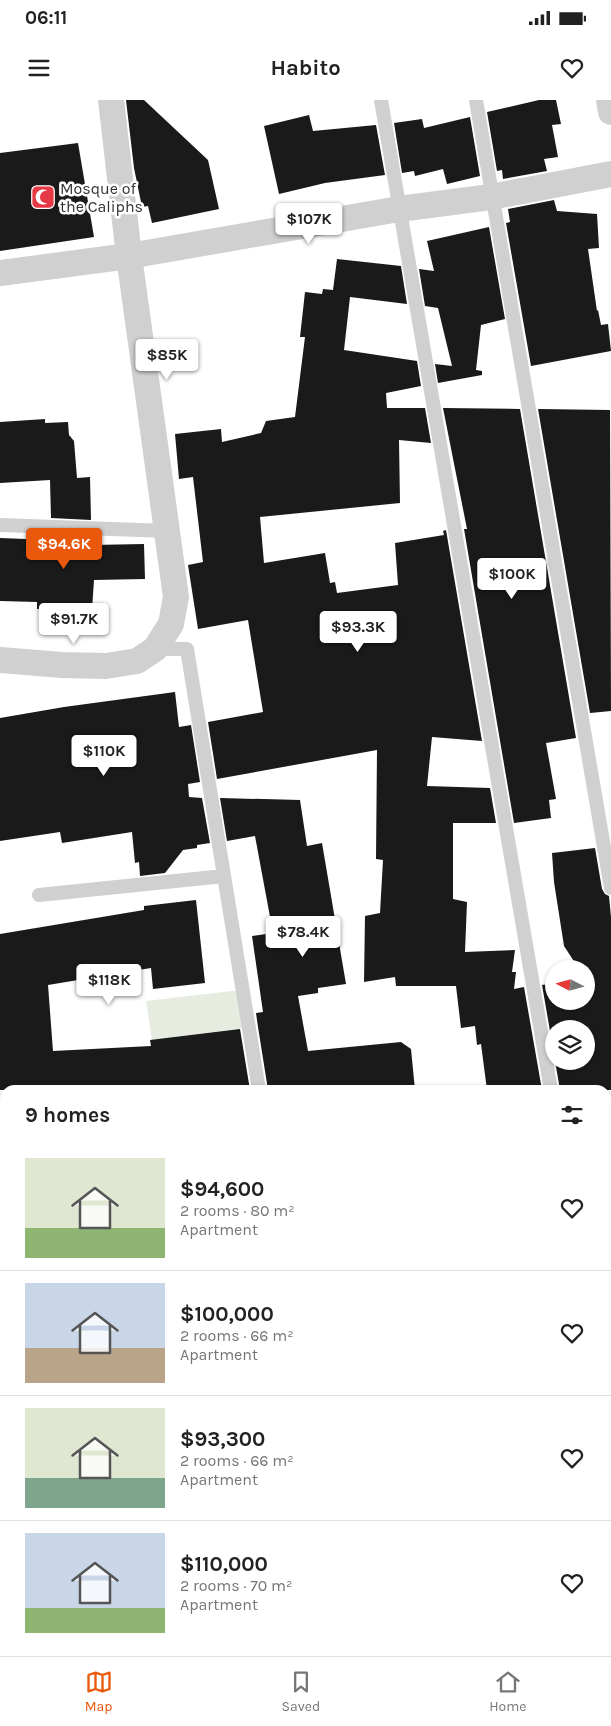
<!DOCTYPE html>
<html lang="en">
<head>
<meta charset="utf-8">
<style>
  :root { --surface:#fff; --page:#f2f2f2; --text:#222; --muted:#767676; --line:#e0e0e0; --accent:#ea580c }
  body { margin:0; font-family:Karla,sans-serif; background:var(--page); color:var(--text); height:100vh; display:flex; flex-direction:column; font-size:19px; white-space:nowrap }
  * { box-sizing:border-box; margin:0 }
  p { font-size:16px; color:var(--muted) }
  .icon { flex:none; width:28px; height:28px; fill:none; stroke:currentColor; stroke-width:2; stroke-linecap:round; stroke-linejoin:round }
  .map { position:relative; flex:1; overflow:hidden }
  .side { position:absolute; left:0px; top:985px; width:611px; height:571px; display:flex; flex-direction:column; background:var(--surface); border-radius:15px 15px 0 0; box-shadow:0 1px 4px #0004 }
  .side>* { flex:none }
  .needle { width:32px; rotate:276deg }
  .controls { position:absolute; left:545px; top:860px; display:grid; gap:10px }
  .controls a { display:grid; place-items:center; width:50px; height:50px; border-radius:50%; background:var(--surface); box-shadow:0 1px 4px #0004; font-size:25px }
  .price { position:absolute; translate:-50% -42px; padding:0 11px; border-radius:5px; background:#fff; color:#222; font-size:16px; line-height:32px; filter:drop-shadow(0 1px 2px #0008) }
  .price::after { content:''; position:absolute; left:50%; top:30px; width:15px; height:11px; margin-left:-8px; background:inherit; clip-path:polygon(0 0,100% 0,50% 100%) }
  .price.selected { background:var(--accent); color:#fff }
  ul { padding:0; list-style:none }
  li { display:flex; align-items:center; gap:15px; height:125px; padding:0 25px }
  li+li { border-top:1px solid var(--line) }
  li span { display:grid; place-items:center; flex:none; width:140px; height:100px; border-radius:0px; color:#555 }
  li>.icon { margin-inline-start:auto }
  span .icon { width:60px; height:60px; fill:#fffc; stroke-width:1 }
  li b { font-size:21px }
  h2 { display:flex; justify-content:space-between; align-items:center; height:60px; padding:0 25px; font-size:21px }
  .status { display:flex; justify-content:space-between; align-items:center; height:35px; padding:0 25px; background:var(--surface); direction:ltr }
  .status svg { height:14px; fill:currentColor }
  header { display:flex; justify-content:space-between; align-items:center; height:65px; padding:0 25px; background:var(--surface); font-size:22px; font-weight:700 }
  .tabs { display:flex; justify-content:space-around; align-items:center; height:70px; border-top:1px solid var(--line); background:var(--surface); font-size:14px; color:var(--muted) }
  .tabs a { display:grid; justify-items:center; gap:2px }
  .tabs .selected { color:var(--accent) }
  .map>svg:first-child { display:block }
</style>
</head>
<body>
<div class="status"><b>06:11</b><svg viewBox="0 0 49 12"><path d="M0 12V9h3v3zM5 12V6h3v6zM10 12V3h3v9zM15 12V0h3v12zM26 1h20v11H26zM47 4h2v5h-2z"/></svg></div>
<header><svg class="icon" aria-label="menu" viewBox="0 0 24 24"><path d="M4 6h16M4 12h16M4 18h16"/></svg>Habito<svg class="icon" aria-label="heart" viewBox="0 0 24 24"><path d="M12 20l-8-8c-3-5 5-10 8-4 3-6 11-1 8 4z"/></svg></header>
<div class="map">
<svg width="611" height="1556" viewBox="0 0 611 1556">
  <rect width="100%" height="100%" fill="#fff"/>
  <!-- green -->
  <path fill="#e6ecdf" d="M240,890L245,928L152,940L146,901Z"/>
  <!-- building -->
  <path fill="#1a1a1a" d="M126,0H144L208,60L219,109L152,123L148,106L142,107L134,68Z
    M539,0H556L561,24L552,25L558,57L544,59L547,71L503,79L502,70L497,71L487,12Z
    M309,15L313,31L376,25L385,75L325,83L279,94L264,26Z
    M470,17L480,76L447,84L443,69L415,76L414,71L402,73L394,23L422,19L424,28Z
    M78,43L94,137L0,151V53Z
    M554,100L557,111L597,114L599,148L588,149L597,211L598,210L601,225L608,224L611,251L531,266L506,123L510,122L508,109Z
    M489,127L505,219L481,225L476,270L482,271V275L438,283L435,264L452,266L438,208L425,206L419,169L434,171L427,141Z
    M337,159L401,166L407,204L350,197L344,250L417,261L421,286L386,293L387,308H425L431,343L399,340L400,403L260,417L264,463L325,453L330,483L335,482L337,493L398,485L395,443L444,435L443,431L446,430L482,641L432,637L427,686L490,688L496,723H453V799L467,802L465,852L515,850L512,872H516L514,889L524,887L542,990H487L481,944L477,945L475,926L461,928L456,886H396L395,877L364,882L365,816L380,813L383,760L376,759L377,650L217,679L208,622L263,612L248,520L198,529L188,465L203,462L193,377L179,379L175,334L221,329L222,342L261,333L266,321L295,317L305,237H300L305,192L322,194L323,189L333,190Z
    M443,308L520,309L576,638L546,643L556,699L549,700L551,718L514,723L464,429H467Z
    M538,309L610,310L611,611L590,613Z
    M45,319V323L68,322L69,335L74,341L77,378L90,377L91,420L51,418L50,380L0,383V322Z
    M52,436L92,437V445L144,444L145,479L94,480L92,510L37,509V502L0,501V438L52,440Z
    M175,592L179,627L191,625L200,682L188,684L189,697L202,698L210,743L197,745V748L183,750L165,773L140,776L139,762L135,763L132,732L62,743L60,732L0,741V618L64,607Z
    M220,698L300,700L307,746L322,743L346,884L318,888V893L298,896L308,951L401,942L411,949L415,990H268L258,927L256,913L263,912L252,836L273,833L255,736L227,741Z
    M595,748L602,789L605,794L609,796L611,817V990H560L555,961H586V929H554V954L542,885L554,883V901H586V869H579L564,846L554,782L552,753Z
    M196,800L205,883L153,889L151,868L48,885L53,951L151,946L150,940L240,929L250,990H0V834L144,810V806Z"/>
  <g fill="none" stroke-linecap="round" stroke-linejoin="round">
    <!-- lane -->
    <path stroke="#d0d0d0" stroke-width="14" d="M381,0L551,990
      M476,0L611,788
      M0,425L167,431
      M155,549H187L259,990
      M39,795L224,776"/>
    <!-- street -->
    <path stroke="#d0d0d0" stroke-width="26" d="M609,0L611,12
      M0,173L129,156L399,109L491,97L611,74
      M0,560L62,565L106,566L137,561L155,549L171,524L176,497L129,156L111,0
      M0,1393H5
      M606,1412L611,1413
      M374,1553L426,1556"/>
    <!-- secondary -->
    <path stroke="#bdbdbd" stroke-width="28" d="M0,1035L5,1036
      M606,1084L611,1085
      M0,1088H5
      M606,1132L611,1133"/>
  </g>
  <!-- icons -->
  <defs>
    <g id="mosque-square" transform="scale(1.25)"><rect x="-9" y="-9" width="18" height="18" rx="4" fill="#e63946" stroke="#fff"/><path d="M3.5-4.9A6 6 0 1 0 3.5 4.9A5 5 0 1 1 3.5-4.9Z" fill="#fff"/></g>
  </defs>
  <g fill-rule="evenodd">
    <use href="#mosque-square" x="43" y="97"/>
  </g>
  <g text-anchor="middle" stroke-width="5" stroke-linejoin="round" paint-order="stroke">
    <!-- poi labels -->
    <g font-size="16" fill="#333" stroke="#fff" text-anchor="start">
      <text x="60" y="94">Mosque of<tspan x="60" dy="18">the Caliphs</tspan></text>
    </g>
  </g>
</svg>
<div class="controls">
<a><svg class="needle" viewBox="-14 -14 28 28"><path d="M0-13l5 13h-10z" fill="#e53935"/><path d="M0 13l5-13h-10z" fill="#767676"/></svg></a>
<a><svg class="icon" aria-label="layers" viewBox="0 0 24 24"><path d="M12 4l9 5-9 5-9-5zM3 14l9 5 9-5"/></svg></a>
</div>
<b class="price" style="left:309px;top:145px">$107K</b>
<b class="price" style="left:167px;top:281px">$85K</b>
<b class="price selected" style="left:64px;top:470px">$94.6K</b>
<b class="price" style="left:512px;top:500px">$100K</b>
<b class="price" style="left:74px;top:545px">$91.7K</b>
<b class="price" style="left:358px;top:553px">$93.3K</b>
<b class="price" style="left:104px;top:677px">$110K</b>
<b class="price" style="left:303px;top:858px">$78.4K</b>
<b class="price" style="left:109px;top:906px">$118K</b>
<section class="side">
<h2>9 homes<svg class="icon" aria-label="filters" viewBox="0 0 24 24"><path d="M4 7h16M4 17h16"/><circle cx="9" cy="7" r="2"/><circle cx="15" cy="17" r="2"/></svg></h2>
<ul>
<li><span style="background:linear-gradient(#dfe7d0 70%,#8fb573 0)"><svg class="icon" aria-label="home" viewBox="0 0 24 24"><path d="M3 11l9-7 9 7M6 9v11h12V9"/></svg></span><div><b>$94,600</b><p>2 rooms · 80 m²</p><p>Apartment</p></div><svg class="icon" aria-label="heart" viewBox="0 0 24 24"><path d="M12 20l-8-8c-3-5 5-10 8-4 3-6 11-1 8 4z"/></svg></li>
<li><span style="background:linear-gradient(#c9d6e8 65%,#b9a48a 0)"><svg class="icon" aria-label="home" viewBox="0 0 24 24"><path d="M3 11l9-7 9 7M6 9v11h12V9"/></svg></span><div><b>$100,000</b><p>2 rooms · 66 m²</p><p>Apartment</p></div><svg class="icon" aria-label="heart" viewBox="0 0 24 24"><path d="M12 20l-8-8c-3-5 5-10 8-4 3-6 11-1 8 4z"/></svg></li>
<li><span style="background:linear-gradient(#dfe7d0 70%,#7fa58c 0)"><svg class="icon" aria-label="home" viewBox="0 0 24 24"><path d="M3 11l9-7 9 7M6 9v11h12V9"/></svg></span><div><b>$93,300</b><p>2 rooms · 66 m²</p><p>Apartment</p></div><svg class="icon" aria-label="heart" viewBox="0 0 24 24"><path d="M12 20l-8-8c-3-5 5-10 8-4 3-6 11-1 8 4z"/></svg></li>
<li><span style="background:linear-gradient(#c9d6e8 75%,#8fb573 0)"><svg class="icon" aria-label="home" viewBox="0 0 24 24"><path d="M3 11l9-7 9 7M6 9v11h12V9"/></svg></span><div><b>$110,000</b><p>2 rooms · 70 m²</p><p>Apartment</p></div><svg class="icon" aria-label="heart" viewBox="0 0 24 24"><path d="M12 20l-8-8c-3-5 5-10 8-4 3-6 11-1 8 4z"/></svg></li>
</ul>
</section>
</div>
<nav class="tabs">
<a class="selected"><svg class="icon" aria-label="map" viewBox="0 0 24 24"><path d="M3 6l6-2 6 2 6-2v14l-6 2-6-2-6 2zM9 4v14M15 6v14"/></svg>Map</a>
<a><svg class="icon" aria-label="saved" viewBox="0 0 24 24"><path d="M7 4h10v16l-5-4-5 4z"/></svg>Saved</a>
<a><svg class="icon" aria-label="home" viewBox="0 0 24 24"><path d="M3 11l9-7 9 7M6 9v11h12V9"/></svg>Home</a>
</nav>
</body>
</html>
